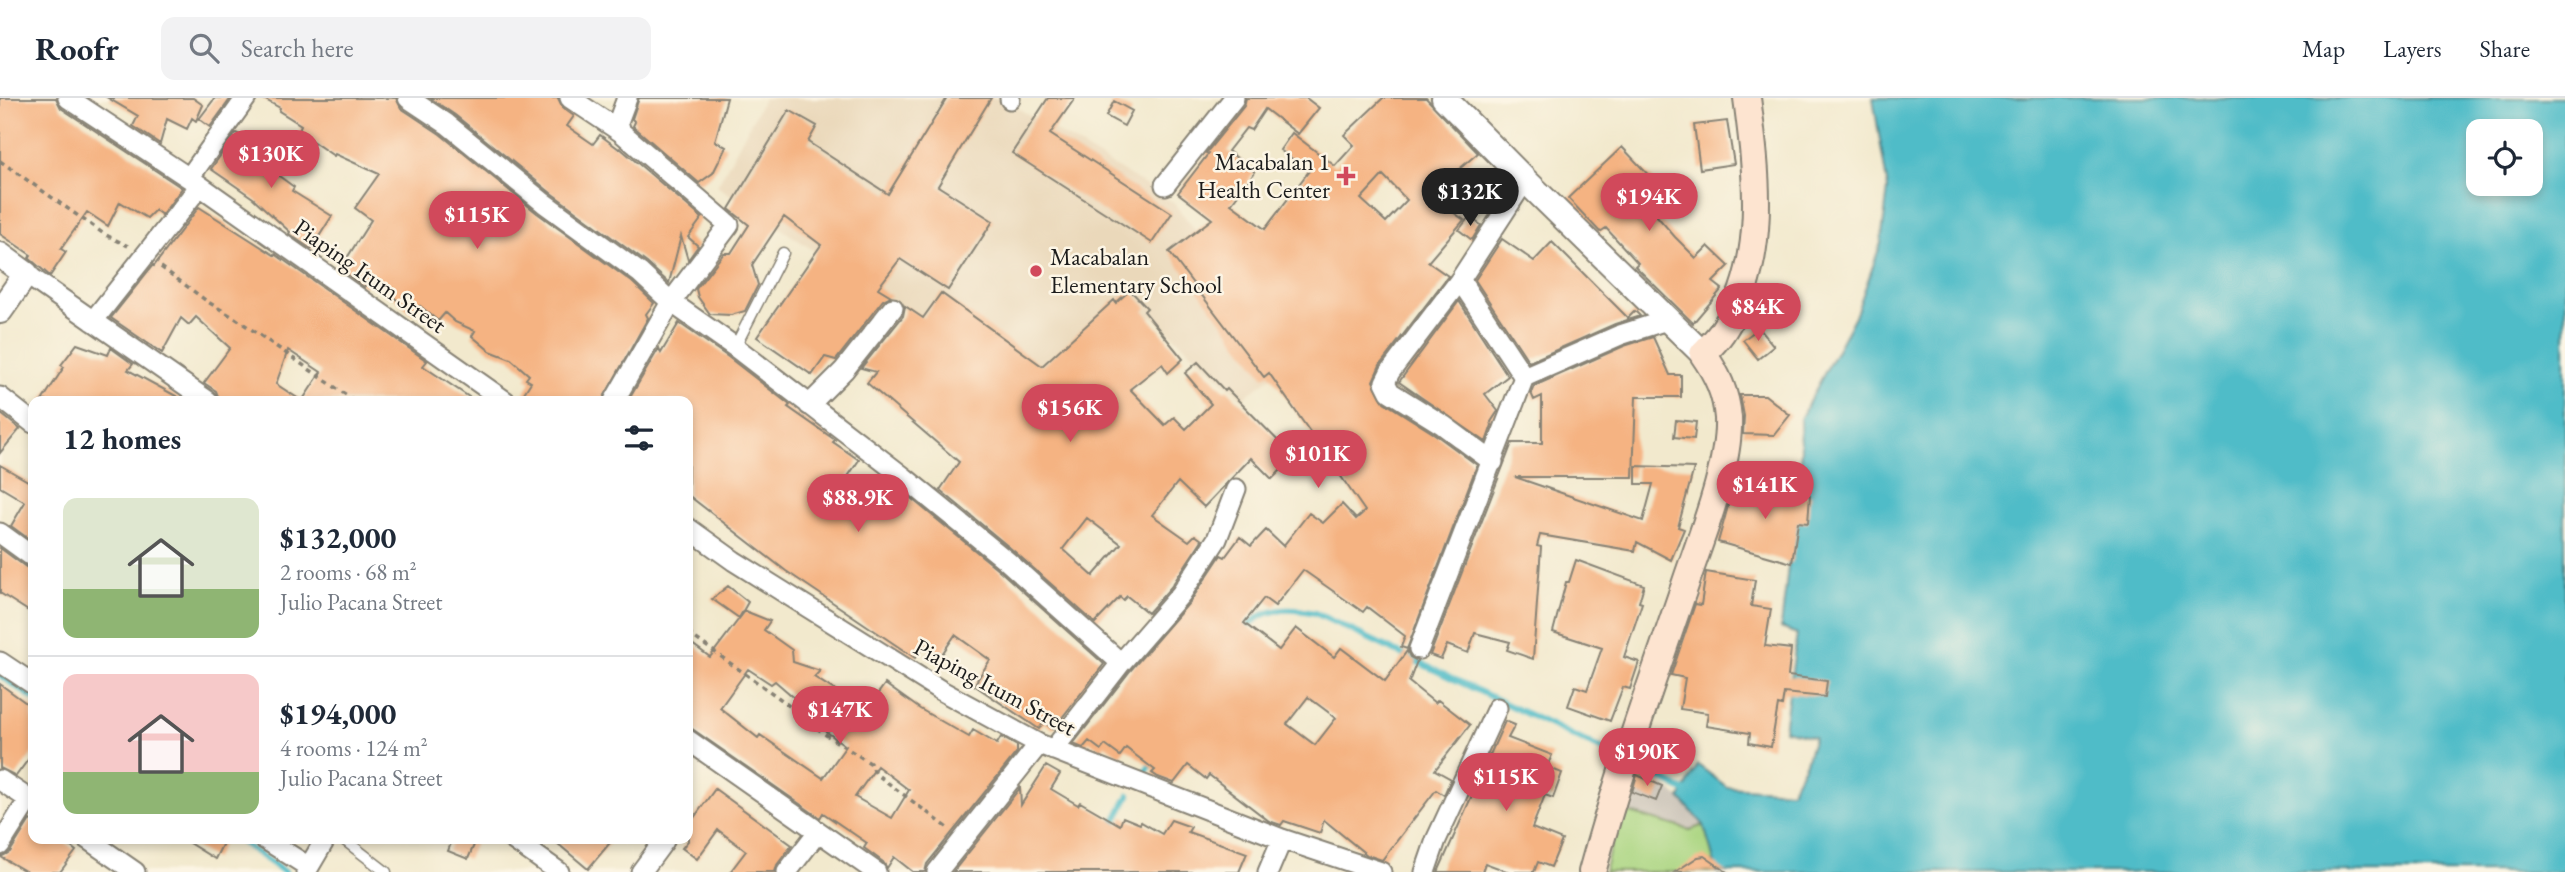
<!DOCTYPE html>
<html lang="en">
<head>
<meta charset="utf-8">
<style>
  :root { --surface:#fff; --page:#f2f2f3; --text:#1f2937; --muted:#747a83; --line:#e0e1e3; --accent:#d1495b }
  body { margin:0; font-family:"EB Garamond",serif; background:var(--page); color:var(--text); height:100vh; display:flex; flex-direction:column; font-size:26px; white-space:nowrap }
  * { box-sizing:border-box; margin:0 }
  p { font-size:23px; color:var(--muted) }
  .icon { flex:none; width:38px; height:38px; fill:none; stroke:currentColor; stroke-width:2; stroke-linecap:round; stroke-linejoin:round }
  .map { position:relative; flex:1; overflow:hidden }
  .side { position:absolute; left:28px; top:298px; width:665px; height:448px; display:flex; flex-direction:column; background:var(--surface); border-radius:14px; box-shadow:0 4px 10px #0003 }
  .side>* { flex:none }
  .buttons { position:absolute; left:2466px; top:21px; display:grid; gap:14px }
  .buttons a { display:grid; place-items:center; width:77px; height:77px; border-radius:14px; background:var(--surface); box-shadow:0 4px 10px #0003; font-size:35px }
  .price { position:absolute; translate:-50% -60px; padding:0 16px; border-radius:24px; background:var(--accent); color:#fff; font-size:23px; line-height:46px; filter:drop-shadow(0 2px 4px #0008) }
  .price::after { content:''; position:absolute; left:50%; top:42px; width:21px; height:16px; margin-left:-10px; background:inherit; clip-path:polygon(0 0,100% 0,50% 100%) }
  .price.selected { background:#222; color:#fff }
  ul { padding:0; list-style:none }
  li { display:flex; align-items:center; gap:21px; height:175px; padding:0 35px }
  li+li { border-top:2px solid var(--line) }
  li span { display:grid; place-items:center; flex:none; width:196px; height:140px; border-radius:14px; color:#555 }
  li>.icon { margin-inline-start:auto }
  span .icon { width:84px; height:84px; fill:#fffc; stroke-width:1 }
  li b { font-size:30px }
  h2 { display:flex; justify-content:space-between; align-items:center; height:84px; padding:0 35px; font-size:30px }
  header { display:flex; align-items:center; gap:42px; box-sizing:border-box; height:98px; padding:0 35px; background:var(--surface); border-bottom:2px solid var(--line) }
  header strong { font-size:33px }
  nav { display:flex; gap:38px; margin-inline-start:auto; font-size:24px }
  .search { width:490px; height:63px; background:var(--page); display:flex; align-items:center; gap:18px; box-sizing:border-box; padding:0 24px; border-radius:14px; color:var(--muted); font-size:26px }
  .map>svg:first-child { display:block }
</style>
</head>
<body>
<header>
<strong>Roofr</strong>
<div class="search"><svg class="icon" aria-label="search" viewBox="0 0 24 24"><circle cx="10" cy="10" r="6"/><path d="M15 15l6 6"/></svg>Search here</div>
<nav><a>Map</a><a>Layers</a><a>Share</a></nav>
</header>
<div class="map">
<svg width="2565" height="774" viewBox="0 0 2565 774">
  <rect width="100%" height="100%" fill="#fcf5e5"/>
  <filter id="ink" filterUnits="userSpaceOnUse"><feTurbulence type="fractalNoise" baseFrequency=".0143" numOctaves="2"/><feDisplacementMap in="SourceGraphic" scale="14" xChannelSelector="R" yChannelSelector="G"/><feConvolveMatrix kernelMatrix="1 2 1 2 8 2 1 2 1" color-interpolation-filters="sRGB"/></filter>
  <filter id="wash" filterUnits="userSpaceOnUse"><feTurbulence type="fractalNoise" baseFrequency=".00686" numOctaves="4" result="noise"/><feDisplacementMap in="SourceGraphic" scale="28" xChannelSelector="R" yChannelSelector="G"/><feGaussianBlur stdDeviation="1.57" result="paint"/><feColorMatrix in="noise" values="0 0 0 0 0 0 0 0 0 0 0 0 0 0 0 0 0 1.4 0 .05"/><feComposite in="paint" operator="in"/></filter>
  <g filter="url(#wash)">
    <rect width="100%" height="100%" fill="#f2e9cd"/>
    <!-- built -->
    <path fill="#ead8ba" d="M764,0H1001L1173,104L1297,259L1242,301L1152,218L1059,316L717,88Z"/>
    <!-- industrial -->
    <path fill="#cac3b8" d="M1634,671L1663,687L1680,700L1704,727L1717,774L1620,712Z"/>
    <!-- green -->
    <path fill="#aad581" stroke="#63784e" stroke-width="2" d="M1620,712L1690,732L1704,727L1717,774H1604Z"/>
    <!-- water -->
    <path fill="#4fbcc8" stroke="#366c72" stroke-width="2" fill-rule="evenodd" d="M1873,0H2565V774H1717L1704,727L1680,700L1698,667L1727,689L1791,693L1806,664L1814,639L1784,632L1797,536L1781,530L1801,354L1800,321L1856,216L1881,145L1888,91ZM2478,33H2530V86H2478Z"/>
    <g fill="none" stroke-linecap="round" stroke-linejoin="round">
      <!-- stream -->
      <path stroke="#4fbcc8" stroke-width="6" d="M1244,533C1262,509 1288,509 1315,515L1605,653
        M0,577L33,600
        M1635,667L1685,693
        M1145,675L1154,662
        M1112,729L1129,697
        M235,740L285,774"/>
    </g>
    <g id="blocks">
      <!-- building -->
      <path fill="#f5b382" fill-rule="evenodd" d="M0,0H56L61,10L182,90L162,117L155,112L147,120L120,104L108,128L87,114L61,151L66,154L50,178L29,160L31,157L0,136Z
        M108,0H193L203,7L196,23L192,20L187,31L167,21L160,46L133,28L138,18Z
        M215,0H231L210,29L199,21Z
        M262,0H396L401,10L440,36L537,115L632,184L654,205L646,216L648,220L602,303H519L531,284L526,281L529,277L511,261L490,253L472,238L475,233L455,224L445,215L438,223L420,208L413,216L372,180L364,189L340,171L371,122L355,110L379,76L335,56L334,58L299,34L301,27L279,13L280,10Z
        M430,0H558L563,10L574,18L567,28L593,46L600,37L619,51L620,50L702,120L688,139L698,148L688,162L681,138L669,185L647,165L551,95L455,17Z
        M639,0H727L715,43L726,49L713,75L699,85L633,28L635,24L632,21Z
        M947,0H991L938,88L993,123L948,192L900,161L878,190L891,198L883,202L836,262L825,259L812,277L757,239L821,147L784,119L752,167L758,187L745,213L731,217L710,216L698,199L696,191L724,155H731L749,127L729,111L789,12L817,28L808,44L888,96Z
        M1048,0H1075L1050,36L1172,115L1152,145L1012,55Z
        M1246,0H1306L1319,10L1298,36L1265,11L1251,32L1246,30L1228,53L1255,74L1231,106L1265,131L1309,73L1280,52L1292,35L1335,68L1354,47L1344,37L1383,0H1426L1478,55L1429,97L1464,122L1428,164L1448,178L1380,267L1373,283L1384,304L1436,337L1477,367L1407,551L1401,549L1405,538L1367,509L1363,514L1303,472L1275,508L1264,500L1244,525L1279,552L1296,530L1334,559L1341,550L1385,583L1407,553L1410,559L1417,563L1409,584L1435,605L1438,602L1470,627L1435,672L1451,681L1444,697L1436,692L1382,762L1367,757L1324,722L1320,735L1284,723L1281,727L1269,723L1209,677L1206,681L1188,667L1174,685L1158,679L1152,675L1155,672L1126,650L1120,658L1105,647L1101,652L1089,643L1083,650L1073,646L1130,573L1190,504L1221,457L1225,459L1240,439L1251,448L1266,432L1283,448L1309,415L1323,425L1342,406L1356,421L1365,413L1269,275L1264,279L1169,154L1212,121L1178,95L1208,56L1206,55L1244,8ZM1383,77L1407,102L1386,124L1361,101ZM1308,599L1336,620L1315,647L1287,626Z
        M1114,3L1132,13L1124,28L1106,18Z
        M1727,23L1734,66L1700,71L1694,27Z
        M236,35L266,50L257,62L294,89L292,93L332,118L311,151L289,136L290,134L253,100L211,71Z
        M1622,49L1674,104L1656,117L1675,139L1696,160L1708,148L1729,168L1713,184L1722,191L1693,225L1635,168L1638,165L1606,130L1600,134L1568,100Z
        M199,109L274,157L275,156L427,263L423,268L475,303H302L321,274L288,252L276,286L302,303H220L216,293L204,285L230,250L196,219L189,227L181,220L162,255L111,220L153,167L154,168Z
        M1469,119L1481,127L1472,142L1459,132Z
        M1502,141L1534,163L1552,144L1628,220L1635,213L1640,218L1615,226L1529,264L1475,182Z
        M1130,192L1147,210L1144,213L1183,261L1168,275L1162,266L1130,291L1165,327L1174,319L1186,331L1211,306L1185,275L1198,264L1225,293L1227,291L1294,359L1272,381L1251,360L1204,409L1178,384L1152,417L1189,443L1195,437L1202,442L1171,489L1148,515L1127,498L1123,502L1120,499L1095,525L1015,454L940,392L959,364L867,285L876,274L861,270L903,218L905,208L923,220L941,195L1042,268L1114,202L1116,205ZM1087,420L1121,446L1093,478L1063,451Z
        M1459,203L1508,278L1485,296L1498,313L1491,324L1492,327L1486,344L1399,284Z
        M679,225L728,259L790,307L788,309L835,342L833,344L859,362L847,380L907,397L999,472L1104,566L1053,631L1044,624L1039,631L974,587L990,562L955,537L940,559L924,548L915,560L786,473L688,397V303H628L659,250L661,255Z
        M1759,230L1774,248L1758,261L1743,242Z
        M1653,239L1670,277H1681V299H1636L1633,379H1515L1643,423L1653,386H1636V368L1694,370L1678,429L1684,431L1671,462L1637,444L1635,453L1540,437L1537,448L1541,449L1533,561L1507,552L1510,544L1475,535L1468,555L1447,547L1441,561L1430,557L1512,345H1542V298L1534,302L1531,295L1534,288L1624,248Z
        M77,246L108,257L111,250L133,266L128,272L185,303H42L64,269L61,267Z
        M1740,297H1765L1790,317L1774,337L1743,336L1744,318Z
        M0,315L20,331L0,355Z
        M1676,322L1696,324L1694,341L1674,339Z
        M0,367L33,386V444L11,428L25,404L0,389Z
        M1746,387L1810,397L1808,425L1798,424L1792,465L1718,444L1732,394L1744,397Z
        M0,450L26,469L33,471V516L0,495Z
        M1576,462L1644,487L1639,504L1642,505L1624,559L1639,564L1630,591L1623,589L1610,623L1568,608L1575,588L1587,592L1602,550L1553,534L1566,484H1569Z
        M1706,474L1755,482L1751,508L1771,511L1765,548L1791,551L1788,578L1827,583L1825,599L1784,595L1782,608L1778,607L1771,649L1749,645L1750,635L1706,628L1708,615L1680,611L1685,580L1671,577L1695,506L1701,507Z
        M728,488L748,504L739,520L712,501Z
        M745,513L770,523L764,532L792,552L793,564L820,573L814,579L866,612L885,586L920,611L969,639L973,632L997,646L1001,639L1017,648V654L927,766L925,774H913L894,759L887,770L883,764L864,750L867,745L823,715L820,720L688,628V543L710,559ZM748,571L771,586L775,583L813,616L809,621L846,648L823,680L760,637L758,640L720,610ZM877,668L909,692L892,720L855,699Z
        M0,586L33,610V655L16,678L0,670Z
        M1505,623L1515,627L1508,640L1552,657L1547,669L1562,675L1553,700L1545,697L1532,730L1562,742L1551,769L1538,764L1534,774H1509L1485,765L1482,774H1438Z
        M1046,668L1060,676L1051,691L1078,707L1080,704L1120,727L1123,719L1140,726L1141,724L1162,736L1171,722L1191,729L1188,734L1247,755L1239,774H953L1020,690L1021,707Z
        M1637,677L1662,688L1656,703L1632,694Z
        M715,691L792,747L777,767L775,774H730L746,753L718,732L697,761L682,750L688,743V728Z
        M30,722L33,724V740H60L76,753L60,774H27L1,759L10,754Z
        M181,740H215L223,745L215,761Z
        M453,740H477L468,761L448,753Z
        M551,740H614L588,771Z
        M1704,758L1727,774H1675L1698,759Z"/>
    </g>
  </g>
  <g filter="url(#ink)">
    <use href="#blocks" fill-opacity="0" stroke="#878274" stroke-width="2"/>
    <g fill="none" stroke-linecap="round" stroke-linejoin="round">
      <!-- service casing -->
      <g stroke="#878274" stroke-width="13">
        <path id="service" d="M735,249L783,155
          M342,740L386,774"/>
      </g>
      <!-- minor casing -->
      <g stroke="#878274" stroke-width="23">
        <path id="minor" d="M68,0L189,80L505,303
          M408,0L447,26L544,105L640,175L671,204L735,249L905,380L1007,463L1121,565
          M570,0L621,34
          M1010,1V0
          M189,80L246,0
          M1165,87L1234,0
          M26,176L208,303
          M93,223L199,89
          M1524,279L1620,237L1667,222
          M0,299L33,325
          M614,303L671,204L729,127L621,34L618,24L627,0
          M809,307L844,272L893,210
          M1493,364L1443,327L1390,294L1385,284L1390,274L1460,182L1525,82
          M688,430L734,463L940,592L1039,646L1282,741L1381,774
          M0,435L33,459
          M1419,551L1524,279L1460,182
          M0,564L33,586
          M688,642L876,774
          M1053,652L1121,565L1181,496L1217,441L1236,391
          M0,682L33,704
          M86,740L135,774
          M263,740L309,769
          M511,740L559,774
          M0,747L29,701
          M306,774L326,740
          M641,774L664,743
          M787,774L817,735
          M937,774L1039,646
          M1268,774L1282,741
          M1425,774L1436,742L1497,610"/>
      </g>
      <!-- tertiary casing -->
      <g stroke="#878274" stroke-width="28">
        <path id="tertiary" d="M1444,0L1525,82L1703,256
          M0,157L26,176L0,213"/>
      </g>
      <!-- secondary casing -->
      <g stroke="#878274" stroke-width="30">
        <path id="secondary" d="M1592,774C1618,678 1652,584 1684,490C1700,441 1730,370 1728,320C1726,295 1717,276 1703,256C1710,248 1719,240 1724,231C1768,163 1757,76 1747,0"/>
      </g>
      <!-- path -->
      <path stroke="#878274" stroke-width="3.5" stroke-dasharray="5 5" stroke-linecap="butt" d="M0,63L104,136L128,148
        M161,169L208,204L235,220L355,303
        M688,535L779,600L826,637L870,665L876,676L948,730"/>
      <!-- service -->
      <use href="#service" stroke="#fff" stroke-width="10"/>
      <!-- minor -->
      <use href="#minor" stroke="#fff" stroke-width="19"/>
      <!-- tertiary -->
      <use href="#tertiary" stroke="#fff" stroke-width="24"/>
      <!-- secondary -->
      <use href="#secondary" stroke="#fde4d0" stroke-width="26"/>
    </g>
  </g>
  <!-- markers -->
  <g fill="#d1495b" stroke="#fcf5e5" stroke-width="2.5">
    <path d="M1342.5 67.5h7v7h7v7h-7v7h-7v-7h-7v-7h7z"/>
    <circle cx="1036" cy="173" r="7"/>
  </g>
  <g text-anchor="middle" stroke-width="5" stroke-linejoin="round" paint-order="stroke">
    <!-- poi labels -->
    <g font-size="24" fill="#1c1c1c" stroke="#fcf5e5" text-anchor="end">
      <text x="1330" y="72">Macabalan 1<tspan x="1330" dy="28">Health Center</tspan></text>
      <text x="1050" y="167" text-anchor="start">Macabalan<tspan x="1050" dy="28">Elementary School</tspan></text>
    </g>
    <!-- street labels -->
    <g font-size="24" fill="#1c1c1c" stroke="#fcf5e5">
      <text transform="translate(370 178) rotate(35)" y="8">Piaping Itum Street</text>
      <text transform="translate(995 589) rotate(28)" y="8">Piaping Itum Street</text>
    </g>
  </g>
</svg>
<div class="buttons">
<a><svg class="icon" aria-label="locate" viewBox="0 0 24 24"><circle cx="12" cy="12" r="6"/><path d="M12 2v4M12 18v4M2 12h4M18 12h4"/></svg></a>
</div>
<b class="price" style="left:271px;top:92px">$130K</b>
<b class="price selected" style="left:1470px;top:130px">$132K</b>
<b class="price" style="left:1649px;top:135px">$194K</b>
<b class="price" style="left:477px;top:153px">$115K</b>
<b class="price" style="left:1758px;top:245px">$84K</b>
<b class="price" style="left:1070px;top:346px">$156K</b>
<b class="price" style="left:1318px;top:392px">$101K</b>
<b class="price" style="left:1765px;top:423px">$141K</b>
<b class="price" style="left:858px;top:436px">$88.9K</b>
<b class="price" style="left:840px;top:648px">$147K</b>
<b class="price" style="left:1647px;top:690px">$190K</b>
<b class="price" style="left:1506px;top:715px">$115K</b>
<section class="side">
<h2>12 homes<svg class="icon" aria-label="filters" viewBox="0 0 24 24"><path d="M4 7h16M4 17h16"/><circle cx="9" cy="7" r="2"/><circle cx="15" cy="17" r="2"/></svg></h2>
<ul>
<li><span style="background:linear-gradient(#dfe7d0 65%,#8fb573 0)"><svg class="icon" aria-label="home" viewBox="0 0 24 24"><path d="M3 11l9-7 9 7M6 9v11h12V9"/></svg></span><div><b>$132,000</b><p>2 rooms · 68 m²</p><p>Julio Pacana Street</p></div></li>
<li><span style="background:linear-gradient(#f6c9c9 70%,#8fb573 0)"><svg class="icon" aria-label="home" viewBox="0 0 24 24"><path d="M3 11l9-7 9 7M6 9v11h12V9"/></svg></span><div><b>$194,000</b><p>4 rooms · 124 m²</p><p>Julio Pacana Street</p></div></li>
</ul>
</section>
</div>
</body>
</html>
